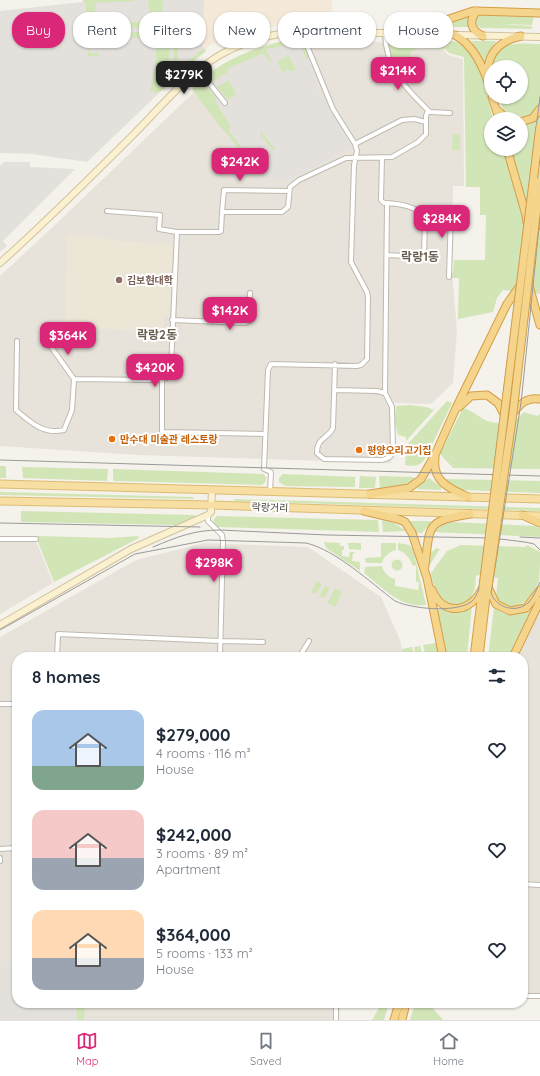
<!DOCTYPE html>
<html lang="en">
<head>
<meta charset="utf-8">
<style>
  :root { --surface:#fff; --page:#f2f2f3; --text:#1f2937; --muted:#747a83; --line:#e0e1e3; --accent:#db2777 }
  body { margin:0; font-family:Quicksand,"Noto Sans KR",sans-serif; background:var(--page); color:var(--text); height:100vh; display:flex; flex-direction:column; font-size:15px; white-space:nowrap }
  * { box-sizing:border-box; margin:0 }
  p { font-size:13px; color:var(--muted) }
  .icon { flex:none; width:22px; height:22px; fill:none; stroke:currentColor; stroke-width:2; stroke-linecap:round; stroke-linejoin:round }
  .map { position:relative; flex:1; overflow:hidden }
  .sheet { position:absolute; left:12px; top:652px; width:516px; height:356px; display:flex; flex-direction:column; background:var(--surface); border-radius:16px; box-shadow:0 1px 3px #0004 }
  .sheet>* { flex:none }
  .top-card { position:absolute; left:12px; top:12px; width:516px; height:36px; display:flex; gap:8px }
  .buttons { position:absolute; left:484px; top:60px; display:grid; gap:8px }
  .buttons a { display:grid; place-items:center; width:44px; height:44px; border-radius:50%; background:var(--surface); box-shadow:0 1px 3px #0004; font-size:20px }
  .price { position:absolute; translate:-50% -34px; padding:0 9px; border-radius:8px; background:var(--accent); color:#fff; font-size:13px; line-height:26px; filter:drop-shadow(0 1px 2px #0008) }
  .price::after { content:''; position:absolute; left:50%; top:24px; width:12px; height:9px; margin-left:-6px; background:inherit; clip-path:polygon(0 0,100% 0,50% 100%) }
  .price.selected { background:#222; color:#fff }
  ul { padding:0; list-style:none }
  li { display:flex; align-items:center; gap:12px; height:100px; padding:0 20px }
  li span { display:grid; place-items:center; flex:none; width:112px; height:80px; border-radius:12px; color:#555 }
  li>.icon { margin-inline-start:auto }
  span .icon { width:48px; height:48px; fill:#fffc; stroke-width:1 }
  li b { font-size:17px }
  h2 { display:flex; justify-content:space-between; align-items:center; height:48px; padding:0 20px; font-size:17px }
  .chip { padding:0 14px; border-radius:16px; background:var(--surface); box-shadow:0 1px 3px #0004; font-size:14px; line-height:36px }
  .chip.selected { background:var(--accent); color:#fff }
  .tabs { display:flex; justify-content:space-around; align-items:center; height:56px; border-top:1px solid var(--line); background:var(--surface); font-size:11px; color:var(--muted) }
  .tabs a { display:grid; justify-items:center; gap:2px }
  .tabs .selected { color:var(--accent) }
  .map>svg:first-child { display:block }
</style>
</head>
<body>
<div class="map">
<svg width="540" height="1020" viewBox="0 0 540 1020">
  <rect width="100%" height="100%" fill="#f4f2eb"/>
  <!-- residential -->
  <path fill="#e8e3da" d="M292,41L438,43L448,55L463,59L464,186H453L451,261L457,330L453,383L431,404L393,403L391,463L138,455L0,446V276L57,223L216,71L249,52Z
    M0,540L36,541L53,583L0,614Z
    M204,543L308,547L381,597L400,640L404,657H17V961H0V966V637L136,560Z
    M540,611V993H523V657H516Z
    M83,1003H341L338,1020H83Z"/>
  <!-- commercial -->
  <path fill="#f4e8d9" d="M204,0H332L331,23L294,24L269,27L212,44L203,51Z"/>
  <!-- industrial -->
  <path fill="#e4e1dc" d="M101,0H204L203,51L87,162L32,154L0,153V11Z
    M291,43H303L318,87L352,147L293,178L272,180L264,177L218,124L194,92L215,74L265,49Z
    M4,162H30V167L75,169L3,241L7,246L0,252V166Z
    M0,961H17V1003H83V1020H0Z"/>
  <!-- education -->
  <path fill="#ece6d6" d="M67,234L98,237L120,241L173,245L170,315H164L163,333L65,326Z"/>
  <!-- green -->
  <path fill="#d1e5b7" d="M83,0H134V1L96,3L95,12H86V3L83,2Z
    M151,0H163L162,28L87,27L86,15H95L96,22H148L150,17L148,1Z
    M484,14L534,15L532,25L494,24L532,26V29L481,28L476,25L477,17Z
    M469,15L470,27H440V26Z
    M92,32H104V41H99V37H89V53H99V56H88C88,48 85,37 92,32Z
    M133,32H166L169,34V79L165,89L157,93L150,90L156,62V49H163V44L156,43V38H132L130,34Z
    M174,36L177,37L178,63L181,67L204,48L206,51L175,77L173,76Z
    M289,39H301L309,58L306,59L300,43L266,49L272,62L271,63L265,55L262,54L227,69L228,72L212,82L207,75C234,55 257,48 289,39Z
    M391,41C408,41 444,38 459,43C479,51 488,100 493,119H491V149H521V119H504L508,115L504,112L498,97H521V67H491C494,40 519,43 540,44V294L503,290L497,298L493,312L458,319L459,278H450L451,273H453L454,260H485L486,215H480V187H466L464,57L449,53L445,49L417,48L410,53L411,60L417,69L400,75L388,47L389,42Z
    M471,41H496L485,65Z
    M288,55L296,69L290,72L282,59Z
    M282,59L288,70L283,72L277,62Z
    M202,80L217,99L215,101L231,127L228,130L264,177L218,124L192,89Z
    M228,80L236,94L228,100L217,87Z
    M261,131L275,149L274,152L260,134Z
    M453,134H460V150H452Z
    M447,401L452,403L426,457C421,466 415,467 405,465L407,445Z
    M409,405L426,407L434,410L406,441V437L398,435L395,423L396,406Z
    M463,408C482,414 483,426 506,422C515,421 518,418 524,412L537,416L540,414V469L453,468L440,454Z
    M0,466H6V478H0Z
    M22,467L108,469L107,481L23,478Z
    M113,469L263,474L266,477V481L262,485L114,481L113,479Z
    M283,474L355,477V487L286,486L279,482V478Z
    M360,476L376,477L375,488H359Z
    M379,476L413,477L416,480L405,486L380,488Z
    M429,478L441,487V490L417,489V486Z
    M445,479L540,481V493L461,490L454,488L443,480Z
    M0,492L193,497L194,499L0,495Z
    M234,499L540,508V511L235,501Z
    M21,511L193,515H195V517L178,525L21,522Z
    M217,516L378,520L379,532L220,527H217L213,523L214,519Z
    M382,520L394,523L406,531L383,532Z
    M408,521H430L431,523L422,533H415Z
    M451,522L534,526L540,528V537L433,532L434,529L444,523Z
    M38,536L111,538L138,536L139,538L54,582L38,542Z
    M324,542L340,543V546H344V550H342V556L349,557L350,552H355L353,554L352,561L360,562V571L326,548Z
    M348,543H361V550L349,549Z
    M381,543H396V550C390,551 383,557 382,563H367L365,561V558L381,557Z
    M398,543L409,545L413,549L426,605C401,609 382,587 364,573L365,567L382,566C383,572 389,578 395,579V586L418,590L419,582H416V566L412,565C410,558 405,552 398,550Z
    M461,545L525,547L527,545L540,552C540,561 540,573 539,581C532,598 512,621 496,597L498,578L476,575L475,589L472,595L473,597C461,609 443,607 436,591C433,586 432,579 431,573L447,551Z
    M436,548L440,549L429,566L431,553Z
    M391.5 565a5.5 5.5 0 1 1 11 0a5.5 5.5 0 1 1-11 0Z
    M317,581L322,584L316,594L311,592Z
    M325,586L330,588L324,598L319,596Z
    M335,588L342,592L335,607L327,603Z
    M472,605L467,657H447L436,610Z
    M494,607C514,623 514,610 530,611L508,657H488Z
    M436,643L439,657H426L423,645Z
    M420,646L423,657H416L414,647Z
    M412,647L415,657H404L402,649Z
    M76,1003H85L84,1020H77Z
    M382,1003H389L384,1020H372Z
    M415,1003H428L443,1020H410Z"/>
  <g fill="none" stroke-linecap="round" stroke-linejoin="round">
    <!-- minor casing -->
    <g stroke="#bfb9ae" stroke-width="6">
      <path id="minor" d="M385,32C385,68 406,89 430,112L450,113
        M199,70L225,103
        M355,144L402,120L414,119L426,122
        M382,158L381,200L384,203C398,204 418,205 425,219L424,257L387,255
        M222,212L224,190L289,191
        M423,214H451L449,277
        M177,232H219L221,231L222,212H282L288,207L290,187L299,180L346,158L392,157L418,142L426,134V116L428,110
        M172,320L245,323L249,321L250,293
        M17,341L16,410C30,422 44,435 64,430L72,410L74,379L151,380L167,378L171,368L177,232L159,229L160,215L107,211
        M49,344L74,379
        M162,380V432L265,434
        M335,390L377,391L385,393L392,407L393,450C392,457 389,458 382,460L324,459L317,453C317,437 327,440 333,428L335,364
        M385,393L387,203
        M270,492L271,472L264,469L268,370L271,364L357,366L361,365L367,359L368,297L367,292L351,262L354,165L357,151L355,144L333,109L301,31
        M208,515V521L222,535L223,541L220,657
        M0,539H36
        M57,657L58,634L220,641L263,642
        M299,657L309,641
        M0,704H17
        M0,849L17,848
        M0,858V861
        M523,884L540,885
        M523,996H540
        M336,1020V1003"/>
    </g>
    <!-- secondary casing -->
    <g stroke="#d0c39e" stroke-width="8">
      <path id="secondary" d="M0,263C46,222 90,178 133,135C161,107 186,75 220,55C245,40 272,34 301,31L540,37
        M0,625L131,549L208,515L211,512L212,490"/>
    </g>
    <!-- primary casing -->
    <g stroke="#dcbc72" stroke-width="9">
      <path id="primary" d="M0,484L540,499
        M0,501L212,505L540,516"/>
    </g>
    <!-- trunk casing -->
    <g stroke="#d39f47" stroke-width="9">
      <path id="trunk" d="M477,11C468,21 471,31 483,36
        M418,34L446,20L473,11L540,13
        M455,35C475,46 485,70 491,92
        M488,77C486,54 499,41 521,36
        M492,97L499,119
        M497,110L507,119
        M521,122L533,118L540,109
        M507,149L526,215L527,222
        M536,227L540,216
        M528,282L540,325
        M459,407L471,396L487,395L498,403L505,416
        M513,413C521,403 527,397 540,399
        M435,457C432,481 448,488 468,497
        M370,494L409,488L421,479L435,455L456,408L507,304L522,283
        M364,511L398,519L405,522L412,533L427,578L443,657
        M522,515L540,523
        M425,566C430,524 426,521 470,514
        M488,587L496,604L510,611L526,608L540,590
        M432,590C444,618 472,612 483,587
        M474,657L482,593
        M479,657L487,589
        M513,657L540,601
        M394,1020L399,1003
        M402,1020L406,1003"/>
    </g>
    <!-- minor -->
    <use href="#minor" stroke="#fff" stroke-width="4"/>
    <!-- secondary -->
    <use href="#secondary" stroke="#fbf0cf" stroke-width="6"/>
    <!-- primary -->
    <use href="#primary" stroke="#f7dea2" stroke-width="7"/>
    <!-- trunk -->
    <use href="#trunk" stroke="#f5d48c" stroke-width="7"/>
    <!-- tram -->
    <path stroke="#999" stroke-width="1" d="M540,218L521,403L491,593C496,608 517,614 529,602C534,597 537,588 540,582
      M0,460L540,476
      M0,523L200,527
      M520,537L540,538
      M153,547C177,537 194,530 220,530L327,535L492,538L525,542L534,544L540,550
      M0,630L135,554L208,540L306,543C336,550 371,583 395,601C412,609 455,613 471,602C475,599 477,594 479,589L540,97"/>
    <!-- trunk-bridge casing -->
    <g stroke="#d39f47" stroke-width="9" stroke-linecap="butt">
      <path id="trunk-bridge" d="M483,587L540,126
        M488,587L513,413L540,181"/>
    </g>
    <!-- trunk-bridge -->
    <use href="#trunk-bridge" stroke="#f5d48c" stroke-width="7"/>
  </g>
  <!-- markers -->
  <circle fill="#8d6e63" stroke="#fff" stroke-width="1.5" cx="119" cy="280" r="4"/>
  <g fill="#e8710a" stroke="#fff" stroke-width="1.5">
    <circle cx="112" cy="439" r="4"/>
    <circle cx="359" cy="450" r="4"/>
  </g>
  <g text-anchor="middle" stroke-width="4" stroke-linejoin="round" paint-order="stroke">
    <!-- education labels -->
    <g font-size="10" font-weight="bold" fill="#785e54" stroke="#fff" text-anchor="start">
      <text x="127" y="284">김보현대학</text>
    </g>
    <!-- food labels -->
    <g font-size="10" font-weight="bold" fill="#c56008" stroke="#fff" text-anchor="start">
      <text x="120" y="443">만수대 미술관 레스토랑</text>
      <text x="367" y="454">평양오리고기집</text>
    </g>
    <!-- street labels -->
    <g font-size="10" fill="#484239" stroke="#fff">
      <text transform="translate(270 507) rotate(2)" y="4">락랑거리</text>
    </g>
    <!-- quarter labels -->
    <g font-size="12" font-weight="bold" fill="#6a6051" stroke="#fff">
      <text x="420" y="261">락랑1동</text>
      <text x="157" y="339">락랑2동</text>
    </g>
  </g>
</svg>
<div class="buttons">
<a><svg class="icon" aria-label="locate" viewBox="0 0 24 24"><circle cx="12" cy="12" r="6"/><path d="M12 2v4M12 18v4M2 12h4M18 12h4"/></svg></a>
<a><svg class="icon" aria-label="layers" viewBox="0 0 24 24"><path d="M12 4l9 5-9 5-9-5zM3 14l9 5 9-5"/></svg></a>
</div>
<b class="price" style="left:398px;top:91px">$214K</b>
<b class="price selected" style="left:184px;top:95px">$279K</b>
<b class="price" style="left:240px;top:182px">$242K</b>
<b class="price" style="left:442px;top:239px">$284K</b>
<b class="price" style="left:230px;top:331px">$142K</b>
<b class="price" style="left:68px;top:356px">$364K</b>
<b class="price" style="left:155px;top:388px">$420K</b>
<b class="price" style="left:214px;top:583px">$298K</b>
<div class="top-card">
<a class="chip selected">Buy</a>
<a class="chip">Rent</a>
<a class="chip">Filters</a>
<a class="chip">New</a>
<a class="chip">Apartment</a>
<a class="chip">House</a>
</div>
<section class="sheet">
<h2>8 homes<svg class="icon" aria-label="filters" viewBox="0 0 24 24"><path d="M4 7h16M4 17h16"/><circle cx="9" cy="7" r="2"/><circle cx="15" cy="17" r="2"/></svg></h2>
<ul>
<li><span style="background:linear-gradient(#a9c7e8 70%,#7fa58c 0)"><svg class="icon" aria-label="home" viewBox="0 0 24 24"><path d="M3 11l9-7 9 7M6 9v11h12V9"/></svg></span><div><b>$279,000</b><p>4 rooms · 116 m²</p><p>House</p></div><svg class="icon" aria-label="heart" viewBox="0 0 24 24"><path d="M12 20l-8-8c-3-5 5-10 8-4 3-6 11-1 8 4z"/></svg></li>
<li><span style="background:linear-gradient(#f6c9c9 60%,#9aa5b1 0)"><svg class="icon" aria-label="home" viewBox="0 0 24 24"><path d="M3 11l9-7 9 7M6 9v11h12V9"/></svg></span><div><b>$242,000</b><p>3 rooms · 89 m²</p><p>Apartment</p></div><svg class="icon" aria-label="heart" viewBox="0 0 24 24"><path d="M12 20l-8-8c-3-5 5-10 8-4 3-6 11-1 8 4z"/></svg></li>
<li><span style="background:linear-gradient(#ffd9b3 60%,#9aa5b1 0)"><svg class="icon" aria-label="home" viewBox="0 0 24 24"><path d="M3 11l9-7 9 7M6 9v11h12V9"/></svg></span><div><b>$364,000</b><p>5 rooms · 133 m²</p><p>House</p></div><svg class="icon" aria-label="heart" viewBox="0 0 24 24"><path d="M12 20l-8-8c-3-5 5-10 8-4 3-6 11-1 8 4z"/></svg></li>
</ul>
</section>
</div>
<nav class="tabs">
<a class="selected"><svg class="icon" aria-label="map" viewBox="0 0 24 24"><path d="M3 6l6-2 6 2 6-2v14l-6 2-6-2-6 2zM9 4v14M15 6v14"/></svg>Map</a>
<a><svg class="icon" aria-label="saved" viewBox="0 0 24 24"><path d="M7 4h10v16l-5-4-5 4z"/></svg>Saved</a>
<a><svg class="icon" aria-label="home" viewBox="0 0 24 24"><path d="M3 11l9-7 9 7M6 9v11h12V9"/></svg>Home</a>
</nav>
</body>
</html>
